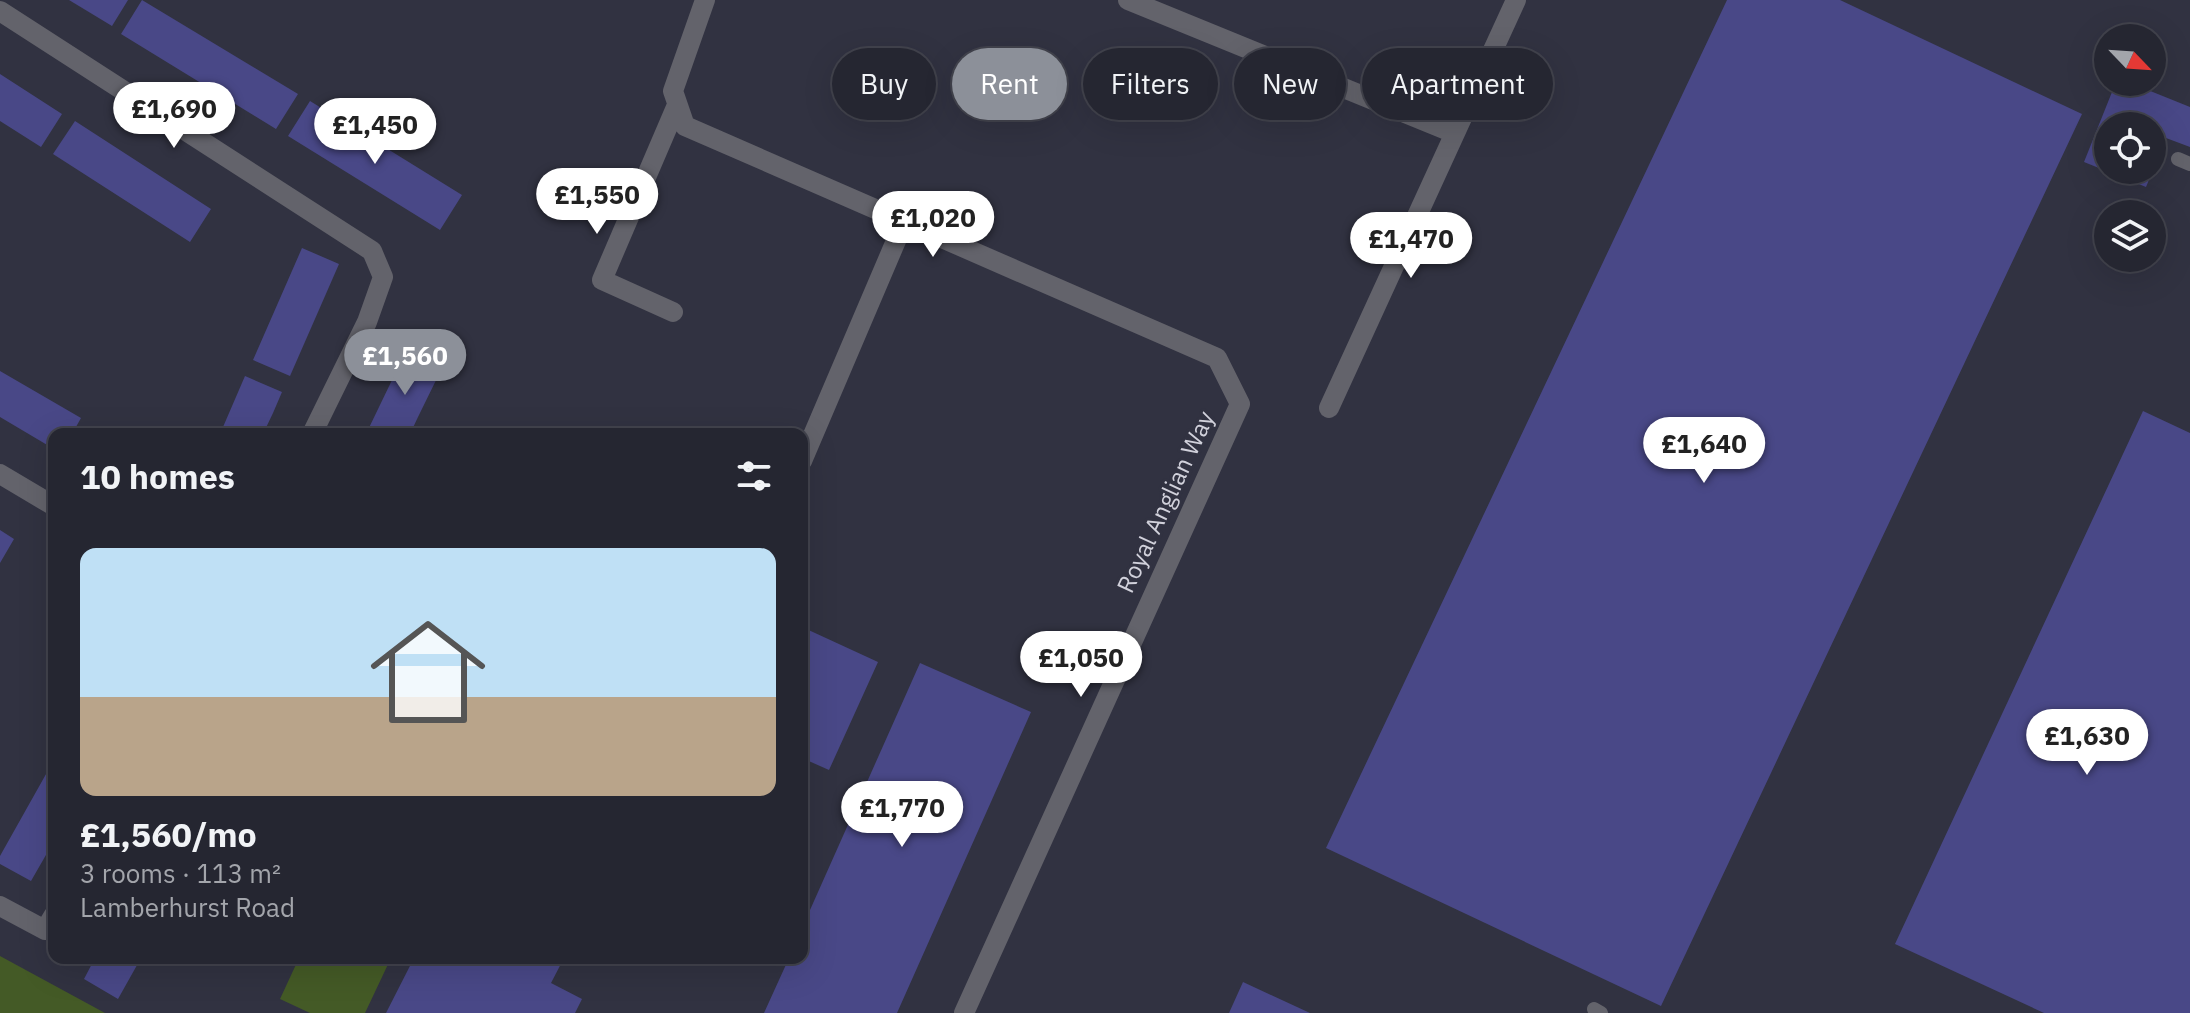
<!DOCTYPE html>
<html lang="en">
<head>
<meta charset="utf-8">
<style>
  :root { --surface:#252631; --page:#2d2e39; --text:#f1f3f6; --muted:#a3a5ab; --line:#42434d; --accent:#8c9099 }
  body { margin:0; font-family:"IBM Plex Sans",sans-serif; background:var(--page); color:var(--text); height:100vh; display:flex; flex-direction:column; font-size:30px; white-space:nowrap }
  * { box-sizing:border-box; margin:0 }
  p { font-size:26px; color:var(--muted) }
  .icon { flex:none; width:44px; height:44px; fill:none; stroke:currentColor; stroke-width:2; stroke-linecap:round; stroke-linejoin:round }
  .map { position:relative; flex:1; overflow:hidden }
  .drawer { position:absolute; left:48px; top:428px; width:760px; height:536px; display:flex; flex-direction:column; background:var(--surface); border-radius:16px; box-shadow:0 8px 32px #0002,0 0 0 2px var(--line) }
  .drawer>* { flex:none }
  .hud { position:absolute; left:832px; top:48px; width:760px; height:72px; display:flex; gap:16px }
  .needle { width:52px; rotate:115deg }
  .fabs { position:absolute; left:2094px; top:24px; display:grid; gap:16px }
  .fabs a { display:grid; place-items:center; width:72px; height:72px; border-radius:50%; background:var(--surface); box-shadow:0 8px 32px #0002,0 0 0 2px var(--line); font-size:40px }
  .price { position:absolute; translate:-50% -68px; padding:0 18px; border-radius:28px; background:#fff; color:#222; font-size:26px; line-height:52px; filter:drop-shadow(0 2px 4px #0008) }
  .price::after { content:''; position:absolute; left:50%; top:48px; width:24px; height:18px; margin-left:-12px; background:inherit; clip-path:polygon(0 0,100% 0,50% 100%) }
  .price.on { background:var(--accent); color:#fff }
  ul { padding:0; list-style:none }
  li { display:grid; align-content:center; gap:16px; height:424px; padding:0 32px }
  li span { display:grid; place-items:center; height:248px; border-radius:16px; color:#555 }
  li>.icon { margin-inline-start:auto }
  span .icon { width:144px; height:144px; fill:#fffc; stroke-width:1 }
  li b { font-size:34px }
  h2 { display:flex; justify-content:space-between; align-items:center; height:96px; padding:0 32px; font-size:34px }
  .tag { padding:0 28px; border-radius:36px; background:var(--surface); box-shadow:0 8px 32px #0002,0 0 0 2px var(--line); font-size:28px; line-height:72px }
  .tag.on { background:var(--accent); color:#fff }
  .map>svg:first-child { display:block }
</style>
</head>
<body>
<div class="map">
<svg width="2190" height="1013" viewBox="0 0 2190 1013">
  <rect width="100%" height="100%" fill="#313241"/>
  <!-- green -->
  <path fill="#445a26" d="M0,956L105,1013H0Z
    M299,958H391L365,1013H310L280,999Z"/>
  <!-- building -->
  <path fill="#494887" fill-rule="evenodd" d="M69,0H128L112,26Z
    M142,0L298,94L276,129L121,34Z
    M1727,0H1840L2082,114L1661,1006L1326,848Z
    M0,74L62,114L41,147L0,121Z
    M2116,82H2128L2190,107V147L2166,138L2146,187L2084,162ZM2108,126H2152V170H2108Z
    M310,101L462,195L440,230L288,136Z
    M75,121L211,209L190,242L53,154Z
    M302,248L339,264L290,376L253,360Z
    M406,351L442,368L418,417L410,434H366Z
    M0,371L81,418L72,434H54V449L0,417Z
    M245,376L282,392L273,413L263,434H220Z
    M2143,411L2190,433V1013H2044L1895,944Z
    M0,530L14,539L0,563Z
    M802,627L878,662L829,770L802,758Z
    M920,663L1031,712L897,1013H764L789,958H802V928Z
    M50,767L54,770V841L31,881L0,864V856Z
    M95,958H141L118,999L84,979Z
    M414,958H564L551,983L582,999L575,1013H386Z
    M1243,982L1310,1013H1229Z"/>
  <g fill="none" stroke-linecap="round" stroke-linejoin="round">
    <!-- service -->
    <path stroke="#63636b" stroke-width="14" d="M2178,159L2190,164
      M1594,1009L1601,1013"/>
    <!-- minor -->
    <path stroke="#63636b" stroke-width="20" d="M705,0L673,91L685,126L1217,358L1240,404L964,1013
      M1128,0L1454,133
      M0,11L372,251L383,277L367,322L312,434
      M673,312L602,280L677,105
      M1329,408L1516,0
      M802,461L904,222
      M0,474L54,506
      M0,906L45,930L54,915"/>
  </g>
  <g text-anchor="middle" stroke-width="6" stroke-linejoin="round" paint-order="stroke">
    <!-- street labels -->
    <g font-size="24" fill="#d1d1db" stroke="#313241">
      <text transform="translate(1166 502) rotate(-65)" y="8">Royal Anglian Way</text>
    </g>
  </g>
</svg>
<div class="fabs">
<a><svg class="needle" viewBox="-14 -14 28 28"><path d="M0-13l5 13h-10z" fill="#e53935"/><path d="M0 13l5-13h-10z" fill="#a3a5ab"/></svg></a>
<a><svg class="icon" aria-label="locate" viewBox="0 0 24 24"><circle cx="12" cy="12" r="6"/><path d="M12 2v4M12 18v4M2 12h4M18 12h4"/></svg></a>
<a><svg class="icon" aria-label="layers" viewBox="0 0 24 24"><path d="M12 4l9 5-9 5-9-5zM3 14l9 5 9-5"/></svg></a>
</div>
<b class="price" style="left:174px;top:150px">£1,690</b>
<b class="price" style="left:375px;top:166px">£1,450</b>
<b class="price" style="left:597px;top:236px">£1,550</b>
<b class="price" style="left:933px;top:259px">£1,020</b>
<b class="price" style="left:1411px;top:280px">£1,470</b>
<b class="price on" style="left:405px;top:397px">£1,560</b>
<b class="price" style="left:1704px;top:485px">£1,640</b>
<b class="price" style="left:1081px;top:699px">£1,050</b>
<b class="price" style="left:2087px;top:777px">£1,630</b>
<b class="price" style="left:902px;top:849px">£1,770</b>
<div class="hud">
<a class="tag">Buy</a>
<a class="tag on">Rent</a>
<a class="tag">Filters</a>
<a class="tag">New</a>
<a class="tag">Apartment</a>
</div>
<section class="drawer">
<h2>10 homes<svg class="icon" aria-label="filters" viewBox="0 0 24 24"><path d="M4 7h16M4 17h16"/><circle cx="9" cy="7" r="2"/><circle cx="15" cy="17" r="2"/></svg></h2>
<ul>
<li><span style="background:linear-gradient(#bfe0f5 60%,#b9a48a 0)"><svg class="icon" aria-label="home" viewBox="0 0 24 24"><path d="M3 11l9-7 9 7M6 9v11h12V9"/></svg></span><div><b>£1,560/mo</b><p>3 rooms · 113 m²</p><p>Lamberhurst Road</p></div></li>
</ul>
</section>
</div>
</body>
</html>
